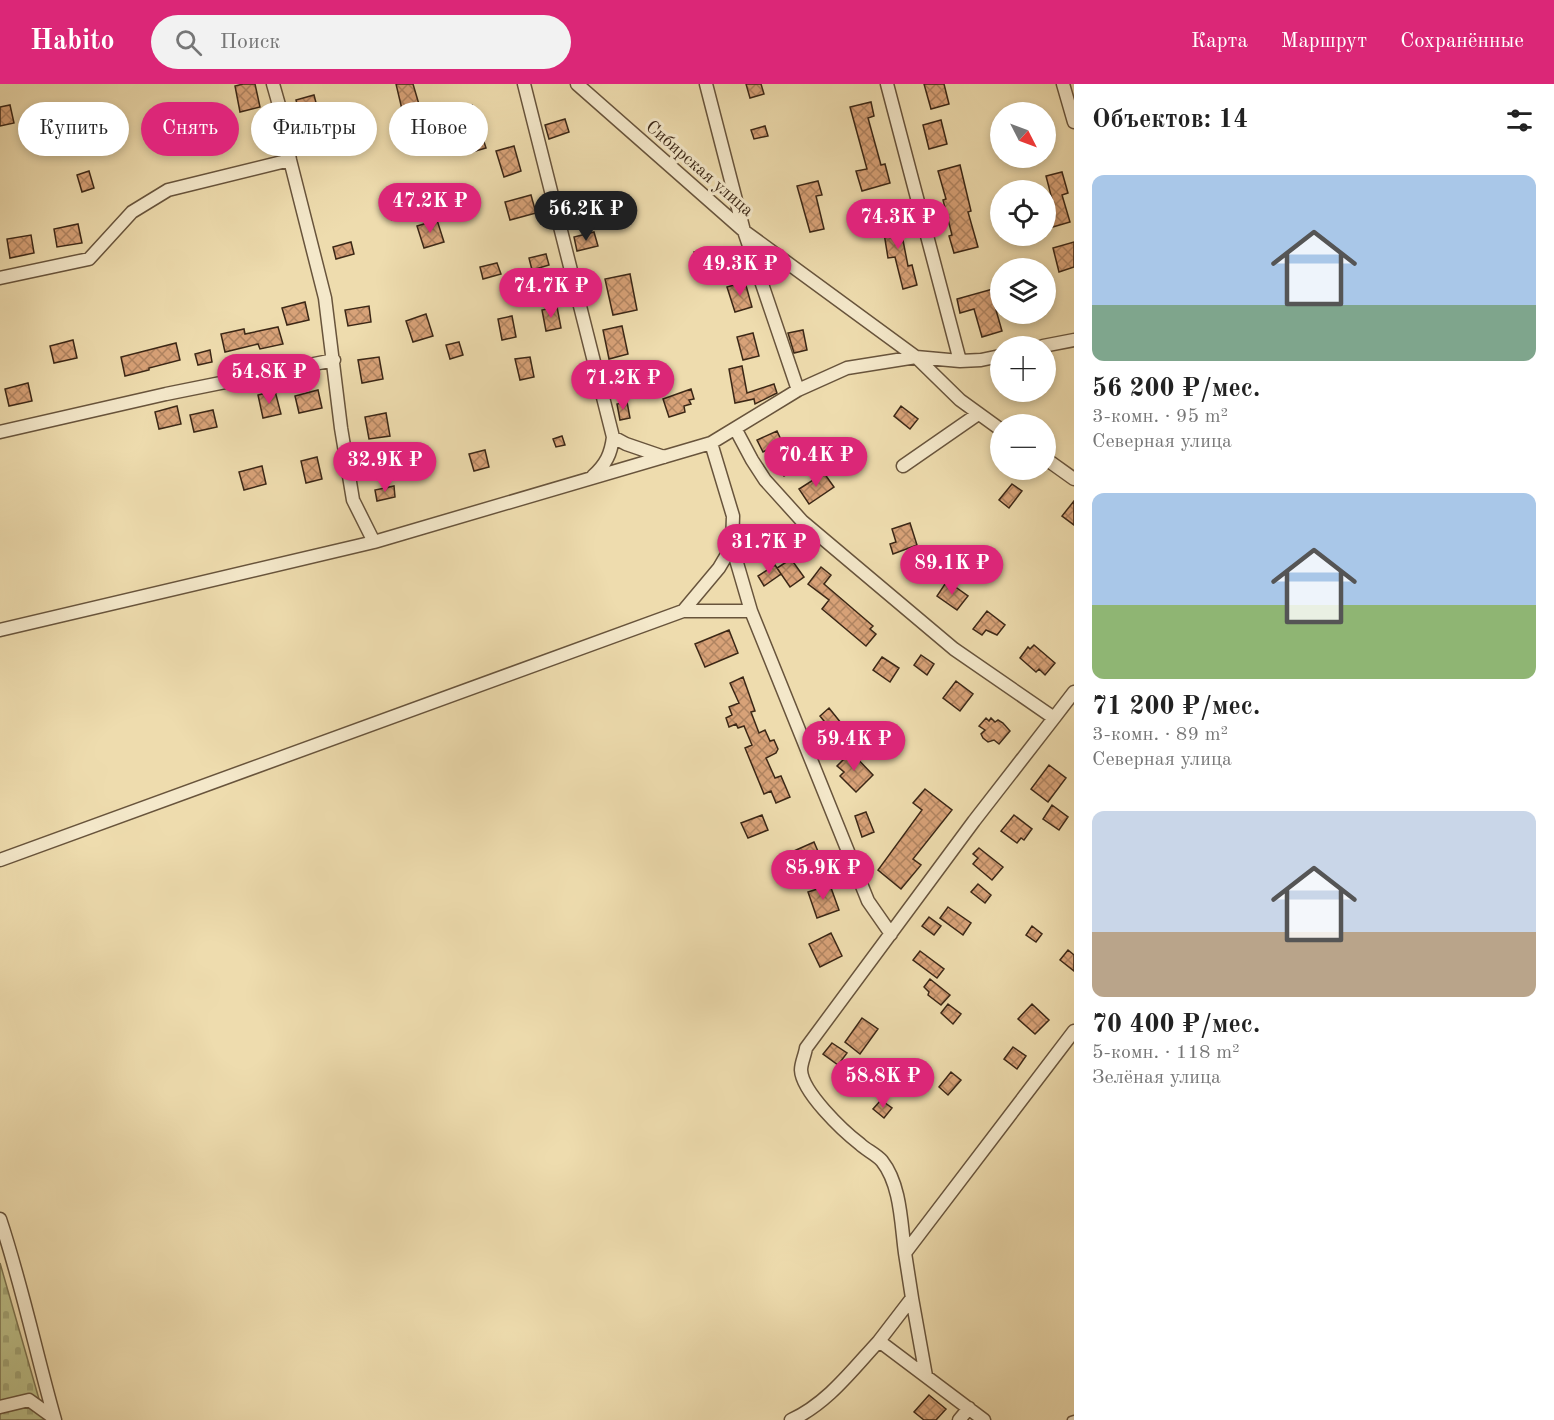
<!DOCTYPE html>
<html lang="ru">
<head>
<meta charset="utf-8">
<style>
  :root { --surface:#fff; --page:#f2f2f2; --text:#222; --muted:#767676; --accent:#db2777 }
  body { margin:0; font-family:"Old Standard TT",serif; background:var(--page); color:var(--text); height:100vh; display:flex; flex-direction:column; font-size:22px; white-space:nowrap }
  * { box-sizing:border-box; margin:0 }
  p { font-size:20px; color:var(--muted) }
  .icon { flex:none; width:33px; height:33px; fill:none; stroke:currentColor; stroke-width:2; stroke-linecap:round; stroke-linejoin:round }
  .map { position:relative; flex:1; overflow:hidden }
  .details { display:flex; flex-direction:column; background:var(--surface); width:480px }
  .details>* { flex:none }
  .top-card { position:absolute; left:18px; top:18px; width:570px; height:54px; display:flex; gap:12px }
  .needle { width:39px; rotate:132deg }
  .buttons { position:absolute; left:990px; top:18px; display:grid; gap:12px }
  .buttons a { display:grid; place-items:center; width:66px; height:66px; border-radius:50%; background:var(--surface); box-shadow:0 3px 9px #0003; font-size:30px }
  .price { position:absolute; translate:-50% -51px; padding:0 14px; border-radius:21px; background:var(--accent); color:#fff; font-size:20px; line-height:39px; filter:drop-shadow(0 2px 3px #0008) }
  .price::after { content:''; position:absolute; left:50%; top:36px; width:18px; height:14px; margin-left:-9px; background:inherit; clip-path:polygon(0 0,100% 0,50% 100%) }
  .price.current { background:#222; color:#fff }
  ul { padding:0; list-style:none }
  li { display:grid; align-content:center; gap:12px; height:318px; padding:0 18px }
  li span { display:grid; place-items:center; height:186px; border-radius:12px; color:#555 }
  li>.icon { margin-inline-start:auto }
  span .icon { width:108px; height:108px; fill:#fffc; stroke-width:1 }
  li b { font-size:26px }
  h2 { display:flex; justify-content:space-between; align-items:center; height:72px; padding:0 18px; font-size:26px }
  .chip { padding:0 21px; border-radius:27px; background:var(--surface); box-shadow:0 3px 9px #0003; font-size:21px; line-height:54px }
  .chip.current { background:var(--accent); color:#fff }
  header { display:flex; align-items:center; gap:36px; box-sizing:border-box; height:84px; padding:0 30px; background:var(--accent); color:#fff }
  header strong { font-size:28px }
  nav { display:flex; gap:33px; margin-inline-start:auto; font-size:21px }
  .search { width:420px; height:54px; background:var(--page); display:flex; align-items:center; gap:15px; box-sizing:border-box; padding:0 21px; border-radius:33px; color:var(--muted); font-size:22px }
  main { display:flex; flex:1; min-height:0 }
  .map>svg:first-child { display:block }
</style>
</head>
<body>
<header>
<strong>Habito</strong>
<div class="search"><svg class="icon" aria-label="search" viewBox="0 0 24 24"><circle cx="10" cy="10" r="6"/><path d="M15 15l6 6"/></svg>Поиск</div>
<nav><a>Карта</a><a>Маршрут</a><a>Сохранённые</a></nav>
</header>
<main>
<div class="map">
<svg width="1074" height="1336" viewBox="0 0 1074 1336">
  <defs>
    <pattern id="cemetery-stones" width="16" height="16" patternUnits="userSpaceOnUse" patternTransform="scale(1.5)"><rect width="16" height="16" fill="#bcbf88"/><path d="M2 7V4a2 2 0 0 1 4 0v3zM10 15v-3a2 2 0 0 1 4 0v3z" fill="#a2a475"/></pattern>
    <pattern id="building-cross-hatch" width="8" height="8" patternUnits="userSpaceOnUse" patternTransform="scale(1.5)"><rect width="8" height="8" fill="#d8a278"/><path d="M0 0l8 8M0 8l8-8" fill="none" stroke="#b08461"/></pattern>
  </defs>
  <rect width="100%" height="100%" fill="#eedcae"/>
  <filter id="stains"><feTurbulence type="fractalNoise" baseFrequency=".00333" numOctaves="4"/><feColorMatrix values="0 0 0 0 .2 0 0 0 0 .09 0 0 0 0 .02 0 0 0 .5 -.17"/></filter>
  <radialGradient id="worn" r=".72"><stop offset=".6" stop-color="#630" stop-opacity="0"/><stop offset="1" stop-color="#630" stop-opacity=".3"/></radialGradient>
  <!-- cemetery -->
  <path fill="url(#cemetery-stones)" stroke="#7c734f" stroke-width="1.5" d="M0,1179L45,1336H0Z"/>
  <!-- building -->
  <path fill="url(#building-cross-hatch)" stroke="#3b2716" stroke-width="1.5" d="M243,0H255L260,23L240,28L235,2Z
    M396,0H413L423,34L405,38Z
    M746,0H761L764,10L750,14Z
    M924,0H944L949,20L931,25Z
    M314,11L321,38L303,43L296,16Z
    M871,18L874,32L868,34L881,81L885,80L890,99L862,107L856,87L867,85L850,23Z
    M10,21L14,39L0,42V23Z
    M472,21L486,64L465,70L454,26Z
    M565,35L569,48L549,55L545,41Z
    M941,36L947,60L929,65L923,41Z
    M765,42L768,52L754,55L751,46Z
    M224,53L226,65L211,69L208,57Z
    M514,62L521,87L504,93L496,67Z
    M960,81L971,127L968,128L978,163L954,169L949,152L952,151L943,116L946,115L938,87Z
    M89,87L94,104L82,108L77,91Z
    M1062,88L1068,109L1062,111L1070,138L1046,145V125L1054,123L1046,92Z
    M818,97L822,111L816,112L824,145L810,148L797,102Z
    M531,111L536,129L510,136L505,118Z
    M405,122L408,132L392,136L390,126Z
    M894,124L901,146L908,182L912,181L917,201L903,205L895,173L888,174L884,149L890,148L884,126Z
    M437,136L444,158L424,164L417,142Z
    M78,140L82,159L57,163L54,145Z
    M594,148L598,162L577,167L574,153Z
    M31,151L34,169L10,174L7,155Z
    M351,158L354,170L336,175L333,163Z
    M1074,158V183L1059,188L1053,164Z
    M708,164L714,184L700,188L694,168Z
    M546,170L549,181L532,186L529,174Z
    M497,179L501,190L483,195L480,183Z
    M630,190L637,226L613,231L605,195Z
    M745,198L752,223L735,228L727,203Z
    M1000,203V217L994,219L1002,247L982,253L974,225L960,229L957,215Z
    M305,218L309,236L287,241L282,224Z
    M369,222L371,238L348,242L345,226Z
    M557,223L561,244L546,247L542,226Z
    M426,230L433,252L413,258L406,237Z
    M512,232L516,253L502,256L498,235Z
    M622,242L628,270L609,275L603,246Z
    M278,243L283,260L260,265L258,260L225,268L221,250L244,245L245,250Z
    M803,246L807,266L794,269L788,249Z
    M753,249L759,272L743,276L737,253Z
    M73,256L77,274L54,279L50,262Z
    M459,258L463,271L450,275L446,261Z
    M176,259L180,276L149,284V286L125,292L121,273Z
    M210,266L212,278L198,281L195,270Z
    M379,273L383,295L362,299L358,276Z
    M530,273L534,293L520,296L515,275Z
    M742,282L747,309L774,300L777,309L755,320L754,315L735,319L729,285Z
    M28,299L32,317L9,322L5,305Z
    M691,305L694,315L689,316L691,320L684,322L685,328L669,333L663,315Z
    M318,306L322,324L299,329L295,312Z
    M275,307L281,330L263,334L258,311Z
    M627,318L630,334L620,336L617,320Z
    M177,322L181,340L159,345L155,328Z
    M901,322L918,335L910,345L894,332Z
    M213,326L217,343L194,348L190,331Z
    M386,329L390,352L369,355L365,333Z
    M777,347L782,358L763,368L757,356Z
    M562,352L565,361L556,363L553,355Z
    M400,364L402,381L392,383L390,365Z
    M485,366L489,383L474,387L469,370Z
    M795,370L802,381L784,392L777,381Z
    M317,373L322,395L306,399L301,377Z
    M262,382L266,400L244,406L239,388Z
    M824,389L834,403L809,420L799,405Z
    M1012,400L1022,407L1009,424L999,416Z
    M394,402L395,413L377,417L375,406Z
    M1074,417V441L1062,432Z
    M910,439L917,461L893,470L890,460L896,458L892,445Z
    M791,475L804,493L790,503L777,484Z
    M775,481L781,490L764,502L758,492Z
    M821,483L831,491L824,500L873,542L870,545L876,550L866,562L822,525L829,516L808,500Z
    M947,497L968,512L957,526L937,512Z
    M987,527L1005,541L997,551L986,546L982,551L973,545Z
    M729,546L738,569L705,583L695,560Z
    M1034,561L1055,579L1045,591L1039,585L1036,588L1020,574L1028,563L1030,565Z
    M921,571L934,580L927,591L914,581Z
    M882,573L899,584L890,598L873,586Z
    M743,593L755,627L751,628L759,649L765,646L770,657L774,656L778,665L776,669L766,674L775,694L781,692L790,713L776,719L771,707L764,710L745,664L752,661L744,642L738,644L736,640L729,643L726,634L732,631L729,623L739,619L730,599Z
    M956,597L973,610L960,627L943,614Z
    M829,624L841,639L832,647L820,632Z
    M986,634L989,637L991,634L995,638L998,636L1003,639L1010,647L999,660L994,656L988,658L983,654L981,650L985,646L979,642Z
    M851,668L873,691L856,708L840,692L844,688L837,682Z
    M1049,681L1066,694L1048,718L1031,705Z
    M925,705L952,726L913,775L921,781L901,805L878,786L922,726L913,719Z
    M1052,721L1068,733L1059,746L1043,735Z
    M866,728L874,748L862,753L855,732Z
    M762,731L768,746L748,754L741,739Z
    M1014,731L1032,745L1024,756L1021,754L1017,759L1001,747Z
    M814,758L823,779L802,787L794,767Z
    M979,764L1003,783L992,796L973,780L978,774L973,770Z
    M978,800L991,811L985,819L971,808Z
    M830,801L839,826L817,834L808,808Z
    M948,823L971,839L963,851L940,834Z
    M929,833L941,842L934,851L922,842Z
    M1032,842L1042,850L1036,858L1026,851Z
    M831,849L842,872L820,883L809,860Z
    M1068,866L1074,871V887L1060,876Z
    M920,867L944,885L937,894L913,876Z
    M930,895L950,911L941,921L928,911L929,908L924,903Z
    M948,920L961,930L953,940L941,929Z
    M1032,920L1049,936L1035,950L1018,935Z
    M862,934L878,945L860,970L845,958Z
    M832,959L847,969L838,981L823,970Z
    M1013,963L1026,972L1017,985L1004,975Z
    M951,988L961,996L948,1011L939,1003Z
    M881,1016L892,1024L884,1034L873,1025Z
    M929,1311L946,1325L936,1336H924L914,1328Z"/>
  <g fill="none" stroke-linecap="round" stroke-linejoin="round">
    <!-- service casing -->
    <g stroke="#68543c" stroke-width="9">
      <path id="service" d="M1071,1336L1074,1335"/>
    </g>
    <!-- minor casing -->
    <g stroke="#68543c" stroke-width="15">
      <path id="minor" d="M273,0L281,28L290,76L325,214L341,344L353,416L374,458
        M524,0L613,353C611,370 606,380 593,392
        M577,0L744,147L916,273L960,316L1000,345
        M706,0L744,147L798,306
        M887,0L960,277
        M1063,0L1074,38
        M0,194L89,175L132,128L168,106L290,76
        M1043,262L1074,256
        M736,346L752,376L765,396L802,437L954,565L1054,634L1074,608
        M0,348L166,310L334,276
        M613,353L626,360L664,373
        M711,359L733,432L732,462L751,527L868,817L891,850
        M1046,375L1074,395
        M903,382L978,330
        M683,527L719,484L732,462
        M0,546L374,458L711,359L798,306L847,284L916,273L960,277L981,276L1000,272
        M0,776L683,527H751
        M0,1135C22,1201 36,1269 55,1336
        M905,1169C901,1140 901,1101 882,1077C876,1070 866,1066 860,1060C843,1047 802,1008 801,986C801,979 805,971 806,964L974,737L1054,634
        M912,1214L926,1292
        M0,1323L29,1316L54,1334
        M791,1336C827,1320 853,1285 879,1257
        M959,1336L969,1324
        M984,1336L879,1257L912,1214L905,1169L1074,947"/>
    </g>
    <!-- service -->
    <use href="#service" stroke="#f4e8ca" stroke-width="6"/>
    <!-- minor -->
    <use href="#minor" stroke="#f4e8ca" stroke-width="12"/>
  </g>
  <g text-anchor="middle" stroke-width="6" stroke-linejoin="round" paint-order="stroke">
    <!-- street labels -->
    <g font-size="18" fill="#3b2716" stroke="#f4e8ca">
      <text transform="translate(700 84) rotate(41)" y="6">Сибирская улица</text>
    </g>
  </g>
  <rect width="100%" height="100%" filter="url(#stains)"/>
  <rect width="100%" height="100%" fill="url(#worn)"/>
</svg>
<div class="buttons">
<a><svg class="needle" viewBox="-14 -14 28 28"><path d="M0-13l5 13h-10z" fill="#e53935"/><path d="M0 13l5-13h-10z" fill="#767676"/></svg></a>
<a><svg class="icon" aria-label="locate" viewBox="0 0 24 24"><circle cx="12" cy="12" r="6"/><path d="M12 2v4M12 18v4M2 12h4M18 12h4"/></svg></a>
<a><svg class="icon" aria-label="layers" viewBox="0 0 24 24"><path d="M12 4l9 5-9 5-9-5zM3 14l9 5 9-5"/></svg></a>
<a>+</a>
<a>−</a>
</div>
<b class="price" style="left:430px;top:150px">47.2K ₽</b>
<b class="price current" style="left:586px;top:158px">56.2K ₽</b>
<b class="price" style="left:898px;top:166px">74.3K ₽</b>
<b class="price" style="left:740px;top:213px">49.3K ₽</b>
<b class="price" style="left:551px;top:235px">74.7K ₽</b>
<b class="price" style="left:269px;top:321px">54.8K ₽</b>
<b class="price" style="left:623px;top:327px">71.2K ₽</b>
<b class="price" style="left:816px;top:404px">70.4K ₽</b>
<b class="price" style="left:385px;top:409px">32.9K ₽</b>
<b class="price" style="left:769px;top:491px">31.7K ₽</b>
<b class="price" style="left:952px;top:512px">89.1K ₽</b>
<b class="price" style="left:854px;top:688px">59.4K ₽</b>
<b class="price" style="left:823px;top:817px">85.9K ₽</b>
<b class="price" style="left:883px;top:1025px">58.8K ₽</b>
<div class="top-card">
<a class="chip">Купить</a>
<a class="chip current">Снять</a>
<a class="chip">Фильтры</a>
<a class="chip">Новое</a>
</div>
</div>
<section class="details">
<h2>Объектов: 14<svg class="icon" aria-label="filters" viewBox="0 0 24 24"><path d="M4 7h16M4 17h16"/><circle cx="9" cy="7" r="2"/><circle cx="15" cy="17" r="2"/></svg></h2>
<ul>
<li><span style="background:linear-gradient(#a9c7e8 70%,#7fa58c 0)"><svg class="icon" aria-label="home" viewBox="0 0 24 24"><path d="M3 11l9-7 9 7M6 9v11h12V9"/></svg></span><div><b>56 200 ₽/мес.</b><p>3-комн. · 95 m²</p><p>Северная улица</p></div></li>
<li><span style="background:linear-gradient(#a9c7e8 60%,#8fb573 0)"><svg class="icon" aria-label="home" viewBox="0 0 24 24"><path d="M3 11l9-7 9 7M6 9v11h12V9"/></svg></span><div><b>71 200 ₽/мес.</b><p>3-комн. · 89 m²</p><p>Северная улица</p></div></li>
<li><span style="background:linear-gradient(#c9d6e8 65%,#b9a48a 0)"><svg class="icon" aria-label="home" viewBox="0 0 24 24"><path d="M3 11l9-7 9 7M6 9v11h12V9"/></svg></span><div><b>70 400 ₽/мес.</b><p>5-комн. · 118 m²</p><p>Зелёная улица</p></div></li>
</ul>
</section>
</main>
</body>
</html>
